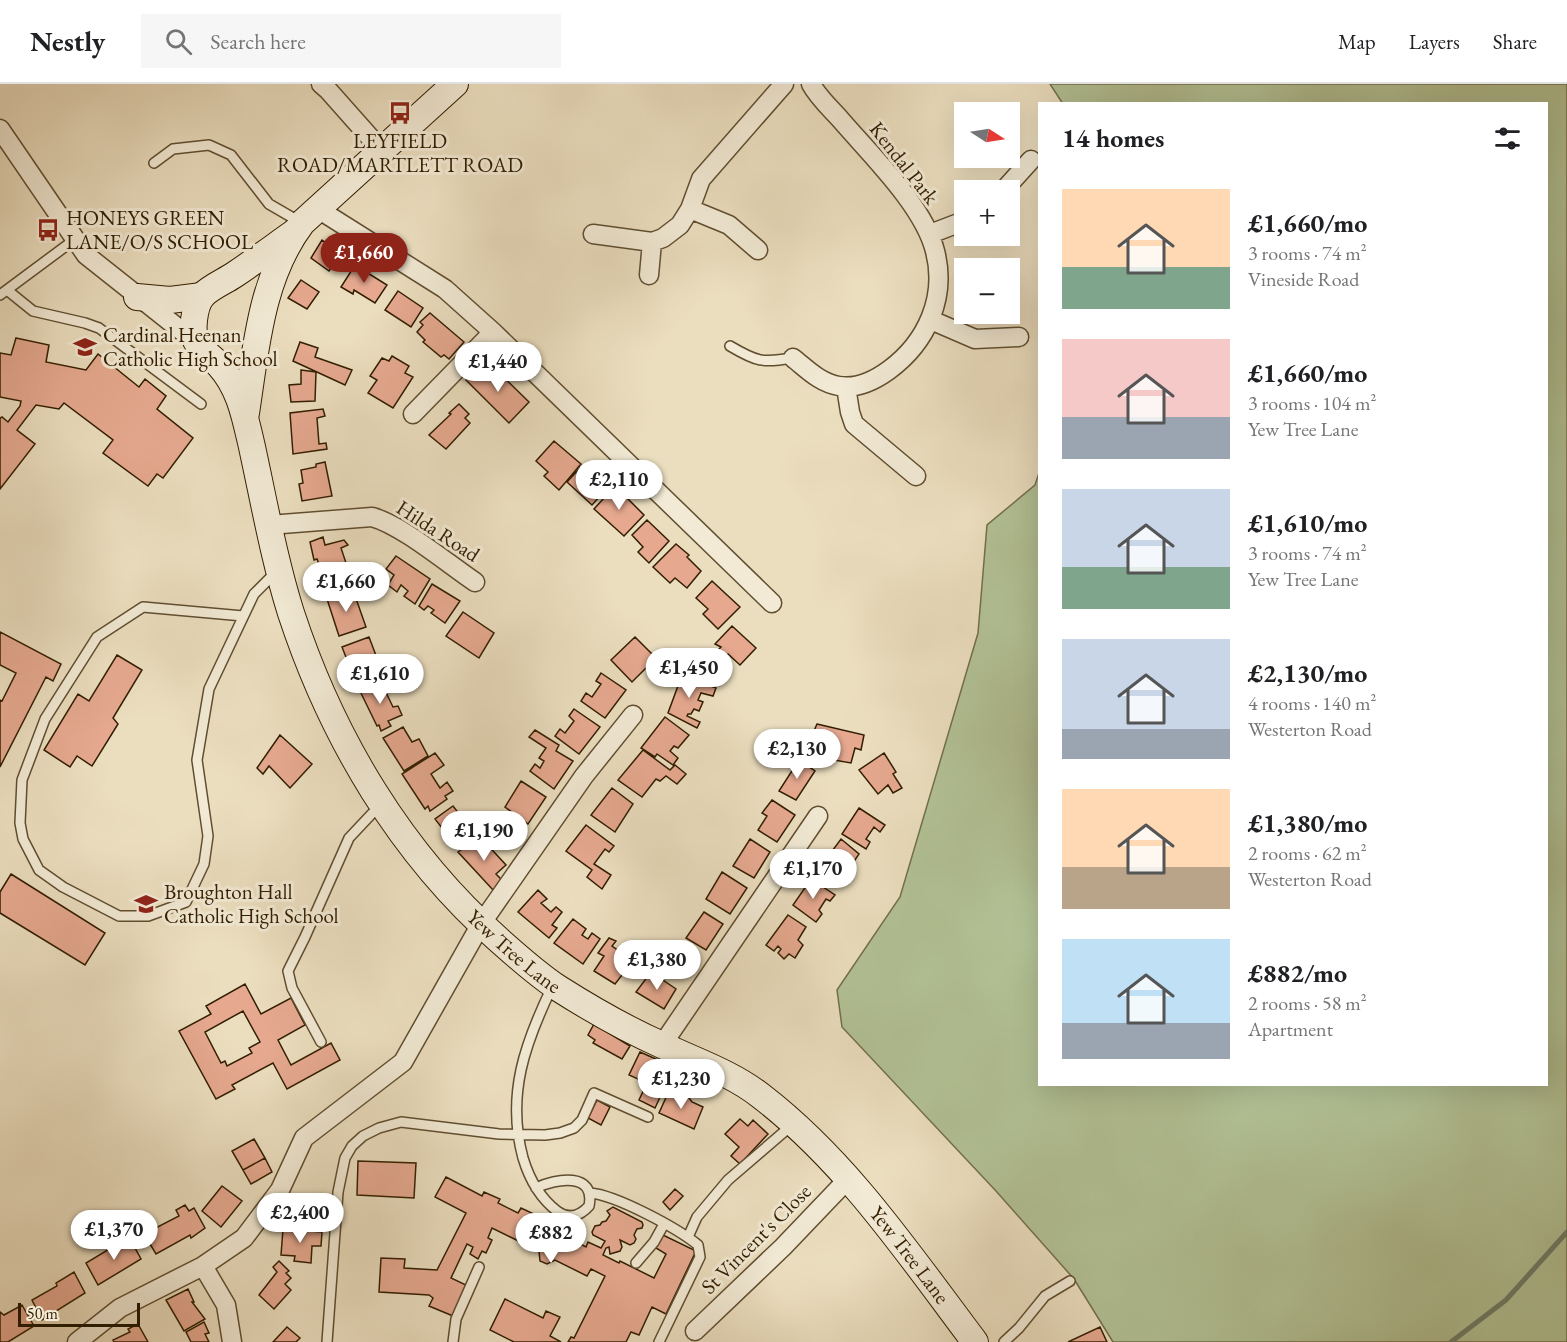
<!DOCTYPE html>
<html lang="en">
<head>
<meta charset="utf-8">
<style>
  :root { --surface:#fff; --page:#f6f6f6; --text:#202124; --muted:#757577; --line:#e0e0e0; --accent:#8f2418 }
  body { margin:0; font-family:"EB Garamond",serif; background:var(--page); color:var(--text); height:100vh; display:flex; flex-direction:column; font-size:22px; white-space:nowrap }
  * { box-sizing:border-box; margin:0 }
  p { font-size:20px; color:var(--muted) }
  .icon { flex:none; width:33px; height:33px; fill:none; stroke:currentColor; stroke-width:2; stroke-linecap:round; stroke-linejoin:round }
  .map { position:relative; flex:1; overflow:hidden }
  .drawer { position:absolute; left:1038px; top:18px; width:510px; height:984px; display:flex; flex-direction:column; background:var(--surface); border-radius:0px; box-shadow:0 6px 24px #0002 }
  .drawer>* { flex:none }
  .needle { width:39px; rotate:102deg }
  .buttons { position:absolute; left:954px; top:18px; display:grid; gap:12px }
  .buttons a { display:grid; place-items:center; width:66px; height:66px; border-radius:0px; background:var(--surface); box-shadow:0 6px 24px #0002; font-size:30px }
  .scale { position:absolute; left:18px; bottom:15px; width:122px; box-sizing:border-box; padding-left:6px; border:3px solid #321e00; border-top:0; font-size:16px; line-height:21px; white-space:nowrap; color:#321e00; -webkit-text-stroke:4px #f2ead5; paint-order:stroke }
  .price { position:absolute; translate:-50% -51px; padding:0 14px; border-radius:21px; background:#fff; color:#222; font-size:20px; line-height:39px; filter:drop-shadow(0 2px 3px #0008) }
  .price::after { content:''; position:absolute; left:50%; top:36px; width:18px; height:14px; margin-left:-9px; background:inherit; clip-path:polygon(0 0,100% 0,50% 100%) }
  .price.active { background:var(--accent); color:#fff }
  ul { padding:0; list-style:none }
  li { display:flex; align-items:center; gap:18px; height:150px; padding:0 24px }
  li span { display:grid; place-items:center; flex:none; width:168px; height:120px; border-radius:0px; color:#555 }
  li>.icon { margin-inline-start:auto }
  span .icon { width:72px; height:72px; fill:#fffc; stroke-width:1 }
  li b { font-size:26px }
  h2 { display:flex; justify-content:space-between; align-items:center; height:72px; padding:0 24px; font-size:26px }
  header { display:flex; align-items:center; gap:36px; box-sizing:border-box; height:84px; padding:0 30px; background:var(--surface); border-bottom:2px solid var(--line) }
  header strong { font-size:28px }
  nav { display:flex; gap:33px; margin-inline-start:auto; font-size:21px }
  .search { width:420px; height:54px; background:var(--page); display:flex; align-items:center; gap:15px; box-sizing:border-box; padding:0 21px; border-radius:0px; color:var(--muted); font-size:22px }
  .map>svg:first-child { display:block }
</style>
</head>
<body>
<header>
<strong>Nestly</strong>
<div class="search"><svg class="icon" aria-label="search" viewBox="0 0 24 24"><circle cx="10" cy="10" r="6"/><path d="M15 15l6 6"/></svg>Search here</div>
<nav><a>Map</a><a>Layers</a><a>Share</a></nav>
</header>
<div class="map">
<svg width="1567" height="1258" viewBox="0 0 1567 1258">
  <rect width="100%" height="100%" fill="#ebdebf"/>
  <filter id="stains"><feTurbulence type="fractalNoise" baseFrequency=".00333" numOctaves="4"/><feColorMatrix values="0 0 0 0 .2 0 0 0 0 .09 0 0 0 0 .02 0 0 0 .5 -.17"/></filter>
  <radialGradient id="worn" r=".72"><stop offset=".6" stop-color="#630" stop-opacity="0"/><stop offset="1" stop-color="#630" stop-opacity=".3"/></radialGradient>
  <!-- green -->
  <path fill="#b2c296" stroke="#72704b" stroke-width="1.5" d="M1050,0H1567V1258H1113L1074,1195L996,1107L842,943L837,906L900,813L978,549L987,441L1035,401L1039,389L1040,1000H1546V20H1063Z"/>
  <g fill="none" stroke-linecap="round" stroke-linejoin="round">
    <!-- stream -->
    <path stroke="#6f7d69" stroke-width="5" d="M1451,1258L1506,1216L1567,1148"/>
  </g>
  <!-- building -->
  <path fill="#e6a990" stroke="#321e00" stroke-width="1.5" fill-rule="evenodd" d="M322,156L341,169L329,187L311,174Z
    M355,181L387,201L375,219L354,206L353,210L341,203Z
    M301,196L319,208L307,225L288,214Z
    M398,207L423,224L411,243L385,226Z
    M430,229L464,258L449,275L444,271L441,273L423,258L425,256L417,248L423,241L420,238Z
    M16,254L49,261L46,278L86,286L98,270L139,303L145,295L166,312L157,325L193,354L163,394L157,390L148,402L103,369L113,356L64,319L59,325L36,321L17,346L35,360L0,405V334L2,333L8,338L20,322L21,317L0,313V269L11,271Z
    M300,258L318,264L315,273L352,286L345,301L293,277Z
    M392,272L409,282L405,289L413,293L393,324L368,309L377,296L370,292L382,274L389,277Z
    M492,282L529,318L509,339L466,296L479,283L487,288Z
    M301,286L316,288L315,317L291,318L289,301L301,300Z
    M459,320L469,330L465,334L470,339L446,365L429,351L451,330L449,329Z
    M323,325L325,332L317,334L319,360L326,359L327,365L293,370L290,329Z
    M554,357L581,380L559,406L544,392L548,388L536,377Z
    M325,378L332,412L302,417L299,400L303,399L301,386L316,383V380Z
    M589,378L611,400L592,421L567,398L580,384L582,386Z
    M615,402L644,431L624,452L594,425Z
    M647,436L669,457L649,479L638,468L643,463L632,451Z
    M323,453L325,461L344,456L348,461L341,464L351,494L323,503L319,493L323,491L317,475L314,476L310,458Z
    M676,460L689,471L687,473L701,487L687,504L675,494L670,499L653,483Z
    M396,472L430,495L415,520L404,512L408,507L401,501L397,508L388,501L394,491L386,485Z
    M712,497L740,523L718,545L703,530L708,525L696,514Z
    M432,500L460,517L445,539L431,529L434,526L428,522L424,526L419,522Z
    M353,506L366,543L339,552L327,515Z
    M463,528L494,549L479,574L446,552Z
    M732,542L756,564L740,581L728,570L722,575L714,570L721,563L715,560Z
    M0,548L61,580L53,597L46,593L0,683V616L2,617L16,589L0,581Z
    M369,553L383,590L356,599L342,563Z
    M635,553L656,574L632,598L611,576Z
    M117,571L142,586L113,634L118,640L92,682L77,672L70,683L44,666L78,610L89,617Z
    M601,589L626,606L605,634L581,617L586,609L592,613L601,600L596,597Z
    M682,591L716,604L713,612L701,609L698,616L703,618L699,627L694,625L691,630H688L687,632L700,638L697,644L668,629Z
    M380,596L393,623L398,622L402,631L388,637L391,642L381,647L379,641L377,642L359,605Z
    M574,625L600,643L579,670L555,652L560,645L565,649L574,637L569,632Z
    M665,633L689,651L678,664L674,662L670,667L678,674L673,681L657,670L655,673L641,664Z
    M817,640L864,651L861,666L855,664L851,679L822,674L823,669L815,666L813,649Z
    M403,643L412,658L419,655L428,672L404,687L383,654Z
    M535,646L559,661L556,667L573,677L554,705L530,687L535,680L540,684L544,677L539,674L546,664L529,653Z
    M280,651L312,680L290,704L269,682L263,690L257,684Z
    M643,666L670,686L675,681L686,690L677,700L666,692L660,697L656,695L642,713L618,696Z
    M435,669L444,681L431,690L440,704L447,698L453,707L445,712L447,715L430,727L428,722L425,725L402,690Z
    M884,669L896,688L893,690L902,704L893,709L888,701L878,710L859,686Z
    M799,676L815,687L796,716L779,707Z
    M521,697L546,713L528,740L505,723Z
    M612,704L633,720L615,748L591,731Z
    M772,716L795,731L777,758L758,746L767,732L762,729Z
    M453,722L473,748L456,762L435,735Z
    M859,724L885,741L880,748L874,743L866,755L870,758L866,765L842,750Z
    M586,741L614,762L609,768L605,765L594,780L611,791L602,805L587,793L592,786L566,767Z
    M750,755L770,768L754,794L733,782Z
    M841,755L859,770L837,803L827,796L828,793L818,786Z
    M473,757L477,762L484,757L506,781L496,790L502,796L493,806L458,768Z
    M722,788L747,804L730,830L706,815Z
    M11,790L105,849L85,881L0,829V808Z
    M811,795L835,811L830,817L826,815L819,826L822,830L816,838L793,821Z
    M538,806L547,815L541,819L551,828L556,823L562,828L552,841L557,844L549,854L518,828Z
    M704,828L723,840L706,866L686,854Z
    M788,831L806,843L798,856L803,861L795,874L789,870L784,875L778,869L781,865L778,862L774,867L766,861Z
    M573,835L586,845L582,851L588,855L592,849L600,855L583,880L554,859Z
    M609,854L616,857L612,862L633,877L615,900L594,887L604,872L598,869Z
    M651,888L676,905L664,925L636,908Z
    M245,900L261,930L291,914L305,941L278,956L291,981L331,959L340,976L287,1005L273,979L232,1001L235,1005L216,1015L179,947L211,930L206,922ZM243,927L260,958L249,964L252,969L227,982L225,977L221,979L205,948Z
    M594,940L630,962L622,975L593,959L595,956L588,951Z
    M640,968L674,983L655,1024L639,1016L647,999L629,991Z
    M669,1007L678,1011H687L692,1018L703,1023L694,1045L659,1029Z
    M597,1016L610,1023L601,1041L588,1034Z
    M740,1035L748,1042L753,1036L768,1050L740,1080L731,1072L739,1063L725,1050Z
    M254,1055L265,1074L243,1086L232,1067Z
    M265,1074L272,1088L251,1100L243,1086Z
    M358,1077L416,1079L414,1114L357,1111Z
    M446,1093L482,1112L484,1108L500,1115L498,1119L518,1129L521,1124L534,1130L531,1136L551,1145L552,1143L568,1151L567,1153L586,1163L588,1158L601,1164L605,1157L593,1151L592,1148L595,1142L600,1141L602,1138L606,1137L610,1131L607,1127L613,1123L642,1138L643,1141L642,1144L637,1145L634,1151L636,1155L634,1159L630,1161L620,1156L622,1163L620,1167L610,1170L609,1163L606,1164L603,1171L619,1179L620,1177L654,1194L666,1170L656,1164L663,1151L696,1167L666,1230L652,1223L639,1251L631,1248L626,1258H568L571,1253L574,1254L605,1192L591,1185L587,1192L555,1176L547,1180L540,1177L539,1167L492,1144L488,1154L492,1156L486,1169L482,1167L478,1175L470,1170L473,1163L467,1160L451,1194L466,1201L453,1232L429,1222L433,1214L429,1211L379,1208L381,1174L405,1175L404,1184L437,1186L466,1129L435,1113Z
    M222,1102L242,1117L221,1143L202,1127Z
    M675,1105L683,1112L670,1126L663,1118Z
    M185,1121L189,1127L194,1124L205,1144L191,1154L190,1151L156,1170L144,1150L179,1132L176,1126Z
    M283,1145L322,1148L321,1162H312L311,1179L294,1177L295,1172L281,1171Z
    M129,1153L141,1175L98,1201L86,1179Z
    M279,1177L289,1187L286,1189L291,1194L285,1200L291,1206L274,1225L259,1211L277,1188L273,1183Z
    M74,1188L85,1209L42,1236L32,1216L57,1202L56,1199Z
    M188,1205L194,1218H192L205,1235L184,1247L166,1216Z
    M505,1215L543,1234L546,1227L560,1233L550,1252L561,1258H514L490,1246Z
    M22,1221L34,1242L8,1258H0V1228L4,1231Z
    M204,1238L209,1249L205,1250L209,1258H191L186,1248Z
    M138,1240L148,1258H114L113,1256L130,1248L128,1245Z
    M287,1243L300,1254L296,1258H273Z
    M1100,1243L1107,1258H1068Z"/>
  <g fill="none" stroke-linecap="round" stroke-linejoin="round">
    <!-- lane casing -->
    <g stroke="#604e30" stroke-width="12">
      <path id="lane" d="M154,79L173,65L209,61L231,71L269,120L300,138
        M7,206L33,227L85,239L99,244L201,320
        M0,211L74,156
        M730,262C757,278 762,279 793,274
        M243,532L143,523L97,553L45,635L22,696L20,739L23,755L39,786L63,803L119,832H148L186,818L204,780L208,752L197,676L209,605L254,510L277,487
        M321,958L292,904L288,887L305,853L349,754L381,720
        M536,1104C556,1094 596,1088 589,1122C580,1132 569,1136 557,1127C540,1114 529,1094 523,1074C506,1011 525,959 552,903
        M590,1109C616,1111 677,1144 698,1161L700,1173L659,1258
        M688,1153L697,1133L728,1096L792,1041
        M636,1179L654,1158L664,1140
        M327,1258L338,1108L345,1074L352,1062L363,1052L379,1044L401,1038L499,1050L545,1051L560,1049L574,1044L582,1036L594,1009L648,1033
        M453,1258L456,1235L479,1183
        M1004,1258L1019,1244L1045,1212L1070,1197"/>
    </g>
    <!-- street casing -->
    <g stroke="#604e30" stroke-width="21">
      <path id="street" d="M321,0L328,6L383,68
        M0,45L86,171L197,259
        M1004,106L1031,76
        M318,125L445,205L493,248L772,519
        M690,125L729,141L758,166
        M593,150L652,158L649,191
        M930,150L964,137
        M652,158L663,154L680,141L690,125L701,95L784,0
        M931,236L975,255L1019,253
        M793,274C807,285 820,299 839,302C857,305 874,297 889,286C927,258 947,213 935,167C924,122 870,70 840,35C830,24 818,13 811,0
        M846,303L850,328L854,340L916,392
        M413,330L493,248
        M269,441L372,433C402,441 448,480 475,498
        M662,961L818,732
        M203,1182L226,1221L232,1258
        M695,1247L783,1163L848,1095
        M77,1258L120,1224L203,1182L244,1154L280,1106L304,1054L403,978L481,840L584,692L633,631"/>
    </g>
    <!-- secondary casing -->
    <g stroke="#321e00" stroke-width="28">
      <g id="secondary">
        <path id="s1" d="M295,148C275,162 255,177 234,191C225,197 211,203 203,211C194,221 190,249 198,260C203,268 213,274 219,281C240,304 245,333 252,363C264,418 274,475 291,529C332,654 401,770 500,857C518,873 537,890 558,904C591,925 626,945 662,961C695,977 732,989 761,1012C848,1079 910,1172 975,1258"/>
        <path d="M137,213L170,216L202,212"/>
        <path d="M246,329C256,264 261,193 302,139L455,0"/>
      </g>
    </g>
    <!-- lane -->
    <use href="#lane" stroke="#f2ead5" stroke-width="9"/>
    <!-- street -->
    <use href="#street" stroke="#f2ead5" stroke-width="18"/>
    <!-- secondary -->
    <use href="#secondary" stroke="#f2ead5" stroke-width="26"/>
  </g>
  <!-- icons -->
  <defs>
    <g id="bus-bare" transform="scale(1.8)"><path d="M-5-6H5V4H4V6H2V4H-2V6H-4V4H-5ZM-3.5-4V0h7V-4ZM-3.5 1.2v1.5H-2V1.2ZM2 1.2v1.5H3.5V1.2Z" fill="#8f2418" stroke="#f2ead5" stroke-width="2.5" paint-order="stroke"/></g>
    <g id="school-bare" transform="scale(1.8)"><path d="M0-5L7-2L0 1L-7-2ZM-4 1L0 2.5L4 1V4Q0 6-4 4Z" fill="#8f2418" stroke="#f2ead5" stroke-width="2.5" paint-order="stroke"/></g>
  </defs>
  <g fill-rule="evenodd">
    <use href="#bus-bare" x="400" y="29"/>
    <use href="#bus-bare" x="48" y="146"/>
    <use href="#school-bare" x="85" y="263"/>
    <use href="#school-bare" x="146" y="820"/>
  </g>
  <g text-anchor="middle" stroke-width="6" stroke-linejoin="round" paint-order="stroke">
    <!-- poi labels -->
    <g font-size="21" fill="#321e00" stroke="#f2ead5" text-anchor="start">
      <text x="400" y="64" text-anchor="middle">LEYFIELD<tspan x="400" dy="24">ROAD/MARTLETT ROAD</tspan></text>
      <text x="66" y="141">HONEYS GREEN<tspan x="66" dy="24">LANE/O/S SCHOOL</tspan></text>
      <text x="103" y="258">Cardinal Heenan<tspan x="103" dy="24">Catholic High School</tspan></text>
      <text x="164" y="815">Broughton Hall<tspan x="164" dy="24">Catholic High School</tspan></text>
    </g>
    <!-- street labels -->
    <g font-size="21" fill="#321e00" stroke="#f2ead5">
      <text transform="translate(904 79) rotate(52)" y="7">Kendal Park</text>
      <text transform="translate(438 447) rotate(33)" y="7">Hilda Road</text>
      <text dy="7" stroke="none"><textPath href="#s1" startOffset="864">Yew Tree Lane</textPath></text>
      <text transform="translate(756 1155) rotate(-45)" y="7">St Vincent's Close</text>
      <text dy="7" stroke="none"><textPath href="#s1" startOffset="1370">Yew Tree Lane</textPath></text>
    </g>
  </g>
  <rect width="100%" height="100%" filter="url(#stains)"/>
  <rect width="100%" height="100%" fill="url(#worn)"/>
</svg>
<div class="buttons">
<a><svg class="needle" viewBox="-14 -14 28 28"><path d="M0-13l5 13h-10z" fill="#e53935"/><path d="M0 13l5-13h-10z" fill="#757577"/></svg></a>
<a>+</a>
<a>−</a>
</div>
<div class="scale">50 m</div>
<b class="price active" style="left:364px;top:200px">£1,660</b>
<b class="price" style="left:498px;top:309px">£1,440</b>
<b class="price" style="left:619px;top:427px">£2,110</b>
<b class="price" style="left:346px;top:529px">£1,660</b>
<b class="price" style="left:689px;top:615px">£1,450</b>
<b class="price" style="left:380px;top:621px">£1,610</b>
<b class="price" style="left:797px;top:696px">£2,130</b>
<b class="price" style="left:484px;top:778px">£1,190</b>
<b class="price" style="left:813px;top:816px">£1,170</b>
<b class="price" style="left:657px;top:907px">£1,380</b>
<b class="price" style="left:681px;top:1026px">£1,230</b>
<b class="price" style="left:300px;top:1160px">£2,400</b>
<b class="price" style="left:114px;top:1177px">£1,370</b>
<b class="price" style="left:551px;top:1180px">£882</b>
<section class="drawer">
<h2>14 homes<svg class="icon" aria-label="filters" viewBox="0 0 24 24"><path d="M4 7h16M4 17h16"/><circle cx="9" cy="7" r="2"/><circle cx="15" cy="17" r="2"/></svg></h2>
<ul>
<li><span style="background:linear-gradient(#ffd9b3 65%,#7fa58c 0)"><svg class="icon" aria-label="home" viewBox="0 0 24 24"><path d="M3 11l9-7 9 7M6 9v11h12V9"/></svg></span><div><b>£1,660/mo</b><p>3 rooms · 74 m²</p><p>Vineside Road</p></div></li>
<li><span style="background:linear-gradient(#f6c9c9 65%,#9aa5b1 0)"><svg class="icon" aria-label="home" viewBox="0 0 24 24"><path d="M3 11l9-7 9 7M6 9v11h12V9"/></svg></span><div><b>£1,660/mo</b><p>3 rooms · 104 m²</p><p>Yew Tree Lane</p></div></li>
<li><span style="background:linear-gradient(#c9d6e8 65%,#7fa58c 0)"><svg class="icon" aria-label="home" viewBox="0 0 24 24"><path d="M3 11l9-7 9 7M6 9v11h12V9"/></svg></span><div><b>£1,610/mo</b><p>3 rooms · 74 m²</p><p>Yew Tree Lane</p></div></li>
<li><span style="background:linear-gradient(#c9d6e8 75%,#9aa5b1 0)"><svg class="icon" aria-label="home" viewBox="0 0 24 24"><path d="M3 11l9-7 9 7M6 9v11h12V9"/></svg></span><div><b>£2,130/mo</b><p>4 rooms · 140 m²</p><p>Westerton Road</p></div></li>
<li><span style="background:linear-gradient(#ffd9b3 65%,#b9a48a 0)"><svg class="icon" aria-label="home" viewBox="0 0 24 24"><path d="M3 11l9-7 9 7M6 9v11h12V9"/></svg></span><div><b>£1,380/mo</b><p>2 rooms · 62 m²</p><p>Westerton Road</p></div></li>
<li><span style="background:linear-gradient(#bfe0f5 70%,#9aa5b1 0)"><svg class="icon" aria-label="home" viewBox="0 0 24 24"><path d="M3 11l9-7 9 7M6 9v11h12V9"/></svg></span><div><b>£882/mo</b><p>2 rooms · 58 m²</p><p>Apartment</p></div></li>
</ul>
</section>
</div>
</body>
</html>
